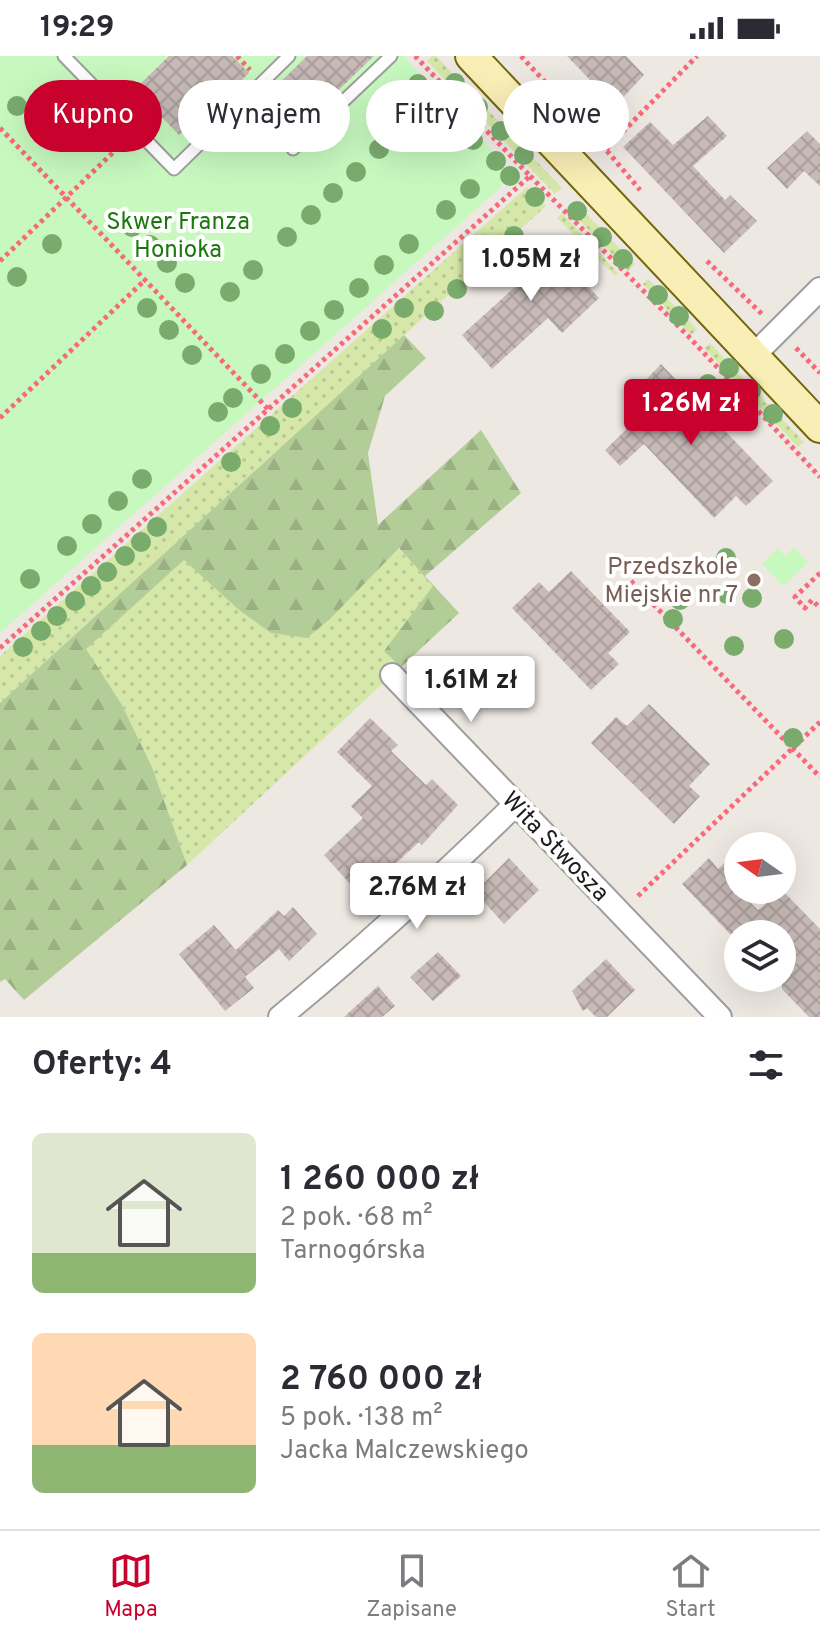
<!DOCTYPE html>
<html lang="pl">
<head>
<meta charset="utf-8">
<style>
  :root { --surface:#fff; --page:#f2f2f3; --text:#2b2b33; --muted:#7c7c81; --line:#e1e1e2; --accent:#c8022c }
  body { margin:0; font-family:Overpass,sans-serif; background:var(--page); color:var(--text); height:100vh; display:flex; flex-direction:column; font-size:30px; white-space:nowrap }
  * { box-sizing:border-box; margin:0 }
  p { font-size:26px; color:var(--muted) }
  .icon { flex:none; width:44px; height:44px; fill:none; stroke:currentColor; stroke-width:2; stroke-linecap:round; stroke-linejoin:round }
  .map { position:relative; height:961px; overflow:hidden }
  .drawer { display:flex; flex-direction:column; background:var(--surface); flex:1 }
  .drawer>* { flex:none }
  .guide { position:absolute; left:24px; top:24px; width:772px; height:72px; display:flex; gap:16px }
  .needle { width:52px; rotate:284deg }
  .fabs { position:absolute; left:724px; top:776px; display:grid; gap:16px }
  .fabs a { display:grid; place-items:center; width:72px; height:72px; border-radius:50%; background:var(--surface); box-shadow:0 8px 32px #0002; font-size:40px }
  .price { position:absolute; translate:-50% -68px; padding:0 18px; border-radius:8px; background:#fff; color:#222; font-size:26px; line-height:52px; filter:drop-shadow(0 2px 4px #0008) }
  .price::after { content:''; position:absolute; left:50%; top:48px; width:24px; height:18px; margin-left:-12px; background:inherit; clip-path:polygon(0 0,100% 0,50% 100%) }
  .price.active { background:var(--accent); color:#fff }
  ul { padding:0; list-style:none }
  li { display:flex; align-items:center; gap:24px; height:200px; padding:0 32px }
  li span { display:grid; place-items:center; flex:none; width:224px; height:160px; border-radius:12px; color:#555 }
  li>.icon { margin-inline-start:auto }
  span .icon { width:96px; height:96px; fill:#fffc; stroke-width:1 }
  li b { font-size:34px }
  h2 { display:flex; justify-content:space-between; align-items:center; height:96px; padding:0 32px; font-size:34px }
  .tag { padding:0 28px; border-radius:36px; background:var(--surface); box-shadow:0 8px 32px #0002; font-size:28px; line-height:72px }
  .tag.active { background:var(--accent); color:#fff }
  .status { display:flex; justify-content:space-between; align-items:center; height:56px; padding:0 40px; background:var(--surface); direction:ltr }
  .status svg { height:22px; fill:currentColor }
  .tabs { display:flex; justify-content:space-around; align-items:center; height:112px; border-top:2px solid var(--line); background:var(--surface); font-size:22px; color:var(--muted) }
  .tabs a { display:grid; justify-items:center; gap:4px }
  .tabs .active { color:var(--accent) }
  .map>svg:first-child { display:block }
</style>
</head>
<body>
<div class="status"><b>19:29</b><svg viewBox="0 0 49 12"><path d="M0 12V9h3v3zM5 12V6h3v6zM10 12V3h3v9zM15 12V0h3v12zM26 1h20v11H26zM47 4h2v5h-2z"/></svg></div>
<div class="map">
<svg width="820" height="961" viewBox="0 0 820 961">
  <defs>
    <pattern id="grass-dots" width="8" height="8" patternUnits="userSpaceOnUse" patternTransform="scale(2)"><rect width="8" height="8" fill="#d5e8a9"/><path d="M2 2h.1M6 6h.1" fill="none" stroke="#b6c791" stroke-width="1.8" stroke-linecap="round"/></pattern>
    <pattern id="forest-firs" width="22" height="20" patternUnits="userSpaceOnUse" patternTransform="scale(2)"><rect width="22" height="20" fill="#b3cd98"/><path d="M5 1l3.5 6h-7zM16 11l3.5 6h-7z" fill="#9ab083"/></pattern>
    <pattern id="building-cross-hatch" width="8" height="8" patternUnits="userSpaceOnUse" patternTransform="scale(2)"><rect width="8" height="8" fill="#c6b9b6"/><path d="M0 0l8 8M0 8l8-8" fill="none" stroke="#aa9f9c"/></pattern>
  </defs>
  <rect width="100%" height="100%" fill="#eee8e3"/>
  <!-- grass -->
  <path fill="url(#grass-dots)" d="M432,0H436L562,132L555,138L427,5Z
    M527,131L546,150L0,647V600Z
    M575,146L635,208L628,215L568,152Z
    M562,157L618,217L615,220L557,162Z
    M648,223L697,273L691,279L643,228Z
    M710,287L804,386L798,391L704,292Z
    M398,492L459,557L187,809L152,711L122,649L85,593L184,504L239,554L272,577L331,562Z"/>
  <!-- forest -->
  <path fill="url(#forest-firs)" d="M404,279L426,302L385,340L368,397L378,469L481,374L521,437L425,520L459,557L401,611L384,595L433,530L399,492L331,562L307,582L271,577L239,554L184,504L86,593L122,649L152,711L187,809L24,944L5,923L0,926V647Z"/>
  <!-- park -->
  <path fill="#c7f9bf" d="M0,0H403L503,106L501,131L0,577Z
    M794,491L808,506L783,530L762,508L778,492L785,500Z"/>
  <!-- building -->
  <path fill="url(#building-cross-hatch)" d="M169,0H232L249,17L217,48L214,45L179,79L135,33Z
    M307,0H374L294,77L262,44Z
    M567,0H626L644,19L615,50Z
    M708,60L727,80L693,110L725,144L730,139L757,165L724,197L623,91L650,66L673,89Z
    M807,75L820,88V130L804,115L787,133L767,112Z
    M539,179L599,242L562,277L548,262L492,313L462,279L515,231L503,218L509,213L506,210Z
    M661,308L773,425L746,450L736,440L714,462L644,388L620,410L605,394L631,369L628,366L656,338L644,326Z
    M571,515L630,576L608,597L619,608L591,634L512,552L539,526L549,536Z
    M649,648L710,708L689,730L700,740L674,768L591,687L616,661L627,670Z
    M370,662L398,689L391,695L426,729L432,723L458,749L422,789L419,786L361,840L324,799L363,762L351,750L372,730L337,696Z
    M738,794V834L758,854L782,834L820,873V961H809L782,933V878H730L682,828L709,802L718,813Z
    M509,802L539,834L504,868L475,836Z
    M293,851L317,878L289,905L279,893L245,921L254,932L225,955L179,898L214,869L236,894L278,854L284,860Z
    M438,896L461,920L433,945L410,921Z
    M606,903L635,934L607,961H596L587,952L583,955L572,935Z
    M378,930L395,950L382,961H344Z"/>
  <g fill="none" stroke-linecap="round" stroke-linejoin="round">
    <!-- service casing -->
    <g stroke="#9e9e9e" stroke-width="15">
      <path id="service" d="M64,0L174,113L289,0
        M293,93L391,0"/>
    </g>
    <!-- minor casing -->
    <g stroke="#9e9e9e" stroke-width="26">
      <path id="minor" d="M752,301L820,233
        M392,619L720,961
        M280,961C363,893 440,822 516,748"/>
    </g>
    <!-- secondary casing -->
    <g stroke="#726706" stroke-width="34">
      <path id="secondary" d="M471,0L820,371"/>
    </g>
    <!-- path -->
    <path stroke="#f86a79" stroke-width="5" stroke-dasharray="4 4" stroke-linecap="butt" d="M237,0L250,14
      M521,0L592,77L640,134
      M264,50L288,74
      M0,72L268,353
      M606,93L697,0
      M530,120L689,281L820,421
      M0,205L124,86
      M707,205L763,259
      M796,292L820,317
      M0,362L145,224
      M820,517L795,541L805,552L812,544L820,552
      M631,525L820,721
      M0,592L530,120L415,0
      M638,840L820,666"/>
    <!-- service -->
    <use href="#service" stroke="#fff" stroke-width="11"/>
    <!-- minor -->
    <use href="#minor" stroke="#fff" stroke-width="22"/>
    <!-- secondary -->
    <use href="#secondary" stroke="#f9eeb6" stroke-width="30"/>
  </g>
  <!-- trees -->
  <g fill="#79ab6d">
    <circle cx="455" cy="27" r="10"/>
    <circle cx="418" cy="28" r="10"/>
    <circle cx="17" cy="50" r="10"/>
    <circle cx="478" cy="51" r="10"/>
    <circle cx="443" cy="55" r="10"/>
    <circle cx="456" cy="71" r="10"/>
    <circle cx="416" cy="74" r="10"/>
    <circle cx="501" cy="75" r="10"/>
    <circle cx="45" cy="79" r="10"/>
    <circle cx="473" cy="84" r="10"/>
    <circle cx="379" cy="93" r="10"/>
    <circle cx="524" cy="99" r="10"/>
    <circle cx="496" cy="105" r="10"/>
    <circle cx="356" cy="116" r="10"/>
    <circle cx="510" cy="120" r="10"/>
    <circle cx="470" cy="133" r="10"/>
    <circle cx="333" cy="137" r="10"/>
    <circle cx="535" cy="141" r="10"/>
    <circle cx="446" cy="154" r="10"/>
    <circle cx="577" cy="155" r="10"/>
    <circle cx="311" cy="159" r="10"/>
    <circle cx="132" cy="171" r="10"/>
    <circle cx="514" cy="180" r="10"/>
    <circle cx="287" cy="181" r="10"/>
    <circle cx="602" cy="181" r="10"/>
    <circle cx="52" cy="188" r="10"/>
    <circle cx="409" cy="188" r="10"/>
    <circle cx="150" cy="189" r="10"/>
    <circle cx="623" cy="203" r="10"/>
    <circle cx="487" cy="206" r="10"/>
    <circle cx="167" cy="207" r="10"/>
    <circle cx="384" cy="209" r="10"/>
    <circle cx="253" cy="214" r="10"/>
    <circle cx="17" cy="221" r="10"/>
    <circle cx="185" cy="227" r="10"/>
    <circle cx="359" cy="232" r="10"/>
    <circle cx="457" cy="233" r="10"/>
    <circle cx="230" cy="236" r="10"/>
    <circle cx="658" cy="239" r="10"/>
    <circle cx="147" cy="252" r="10"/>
    <circle cx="404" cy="252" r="10"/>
    <circle cx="334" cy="254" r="10"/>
    <circle cx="434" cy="255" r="10"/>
    <circle cx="679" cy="260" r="10"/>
    <circle cx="382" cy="273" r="10"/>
    <circle cx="169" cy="274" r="10"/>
    <circle cx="310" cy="275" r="10"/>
    <circle cx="285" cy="298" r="10"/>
    <circle cx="192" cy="299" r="10"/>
    <circle cx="729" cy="312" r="10"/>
    <circle cx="261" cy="318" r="10"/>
    <circle cx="708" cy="328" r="10"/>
    <circle cx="751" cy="335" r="10"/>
    <circle cx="233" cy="342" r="10"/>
    <circle cx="292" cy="352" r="10"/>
    <circle cx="218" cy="356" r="10"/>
    <circle cx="773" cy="358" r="10"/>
    <circle cx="270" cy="370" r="10"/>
    <circle cx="231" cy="406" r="10"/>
    <circle cx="142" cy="423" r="10"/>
    <circle cx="118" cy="445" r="10"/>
    <circle cx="92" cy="468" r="10"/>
    <circle cx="157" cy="471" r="10"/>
    <circle cx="141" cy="486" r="10"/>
    <circle cx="67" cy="490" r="10"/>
    <circle cx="125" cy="500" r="10"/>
    <circle cx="726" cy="502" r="10"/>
    <circle cx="107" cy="516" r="10"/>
    <circle cx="30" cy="523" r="10"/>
    <circle cx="91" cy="530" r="10"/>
    <circle cx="727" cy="538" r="10"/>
    <circle cx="752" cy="542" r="10"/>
    <circle cx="680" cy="544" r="10"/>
    <circle cx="75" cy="545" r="10"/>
    <circle cx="57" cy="560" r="10"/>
    <circle cx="673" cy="563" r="10"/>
    <circle cx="41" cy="575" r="10"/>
    <circle cx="784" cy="583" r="10"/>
    <circle cx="734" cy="590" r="10"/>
    <circle cx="23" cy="591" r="10"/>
    <circle cx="793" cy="682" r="10"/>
  </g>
  <!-- markers -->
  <circle fill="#8d6e63" stroke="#fff" stroke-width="3" cx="754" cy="524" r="8"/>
  <g text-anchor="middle" stroke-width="8" stroke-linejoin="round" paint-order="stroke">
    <!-- park labels -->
    <g font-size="24" fill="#1a790c" stroke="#fff">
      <text x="178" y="173">Skwer Franza<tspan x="178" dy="28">Honioka</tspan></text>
    </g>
    <!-- education labels -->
    <g font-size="24" fill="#785e54" stroke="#fff" text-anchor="end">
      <text x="738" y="518">Przedszkole<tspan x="738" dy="28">Miejskie nr 7</tspan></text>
    </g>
    <!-- street labels -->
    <g font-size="24" fill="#1d1d1d" stroke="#fff">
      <text transform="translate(556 790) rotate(46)" y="8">Wita Stwosza</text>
    </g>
  </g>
</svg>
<div class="fabs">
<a><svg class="needle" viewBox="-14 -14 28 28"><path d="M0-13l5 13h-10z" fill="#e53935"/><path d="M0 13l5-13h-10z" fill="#7c7c81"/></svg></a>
<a><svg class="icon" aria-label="layers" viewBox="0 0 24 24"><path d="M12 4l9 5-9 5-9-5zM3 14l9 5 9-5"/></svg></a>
</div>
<b class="price" style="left:531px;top:247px">1.05M zł</b>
<b class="price active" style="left:691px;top:391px">1.26M zł</b>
<b class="price" style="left:471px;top:668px">1.61M zł</b>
<b class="price" style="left:417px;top:875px">2.76M zł</b>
<div class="guide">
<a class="tag active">Kupno</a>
<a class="tag">Wynajem</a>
<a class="tag">Filtry</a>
<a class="tag">Nowe</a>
</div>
</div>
<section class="drawer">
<h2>Oferty: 4<svg class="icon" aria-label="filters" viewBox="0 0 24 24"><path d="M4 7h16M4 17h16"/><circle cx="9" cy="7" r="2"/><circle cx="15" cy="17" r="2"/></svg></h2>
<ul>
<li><span style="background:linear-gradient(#dfe7d0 75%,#8fb573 0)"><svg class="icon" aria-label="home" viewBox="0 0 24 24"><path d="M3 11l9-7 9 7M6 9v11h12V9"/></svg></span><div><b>1 260 000 zł</b><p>2 pok. · 68 m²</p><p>Tarnogórska</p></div></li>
<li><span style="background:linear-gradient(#ffd9b3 70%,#8fb573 0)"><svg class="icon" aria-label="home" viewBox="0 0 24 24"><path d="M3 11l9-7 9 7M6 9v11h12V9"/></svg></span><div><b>2 760 000 zł</b><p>5 pok. · 138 m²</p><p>Jacka Malczewskiego</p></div></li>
</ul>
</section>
<nav class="tabs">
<a class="active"><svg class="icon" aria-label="map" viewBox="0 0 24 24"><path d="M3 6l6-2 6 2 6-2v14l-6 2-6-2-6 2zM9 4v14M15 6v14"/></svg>Mapa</a>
<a><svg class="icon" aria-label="saved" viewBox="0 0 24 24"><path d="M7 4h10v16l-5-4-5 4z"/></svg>Zapisane</a>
<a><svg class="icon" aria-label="home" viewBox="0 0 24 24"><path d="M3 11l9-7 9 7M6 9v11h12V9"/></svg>Start</a>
</nav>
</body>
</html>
